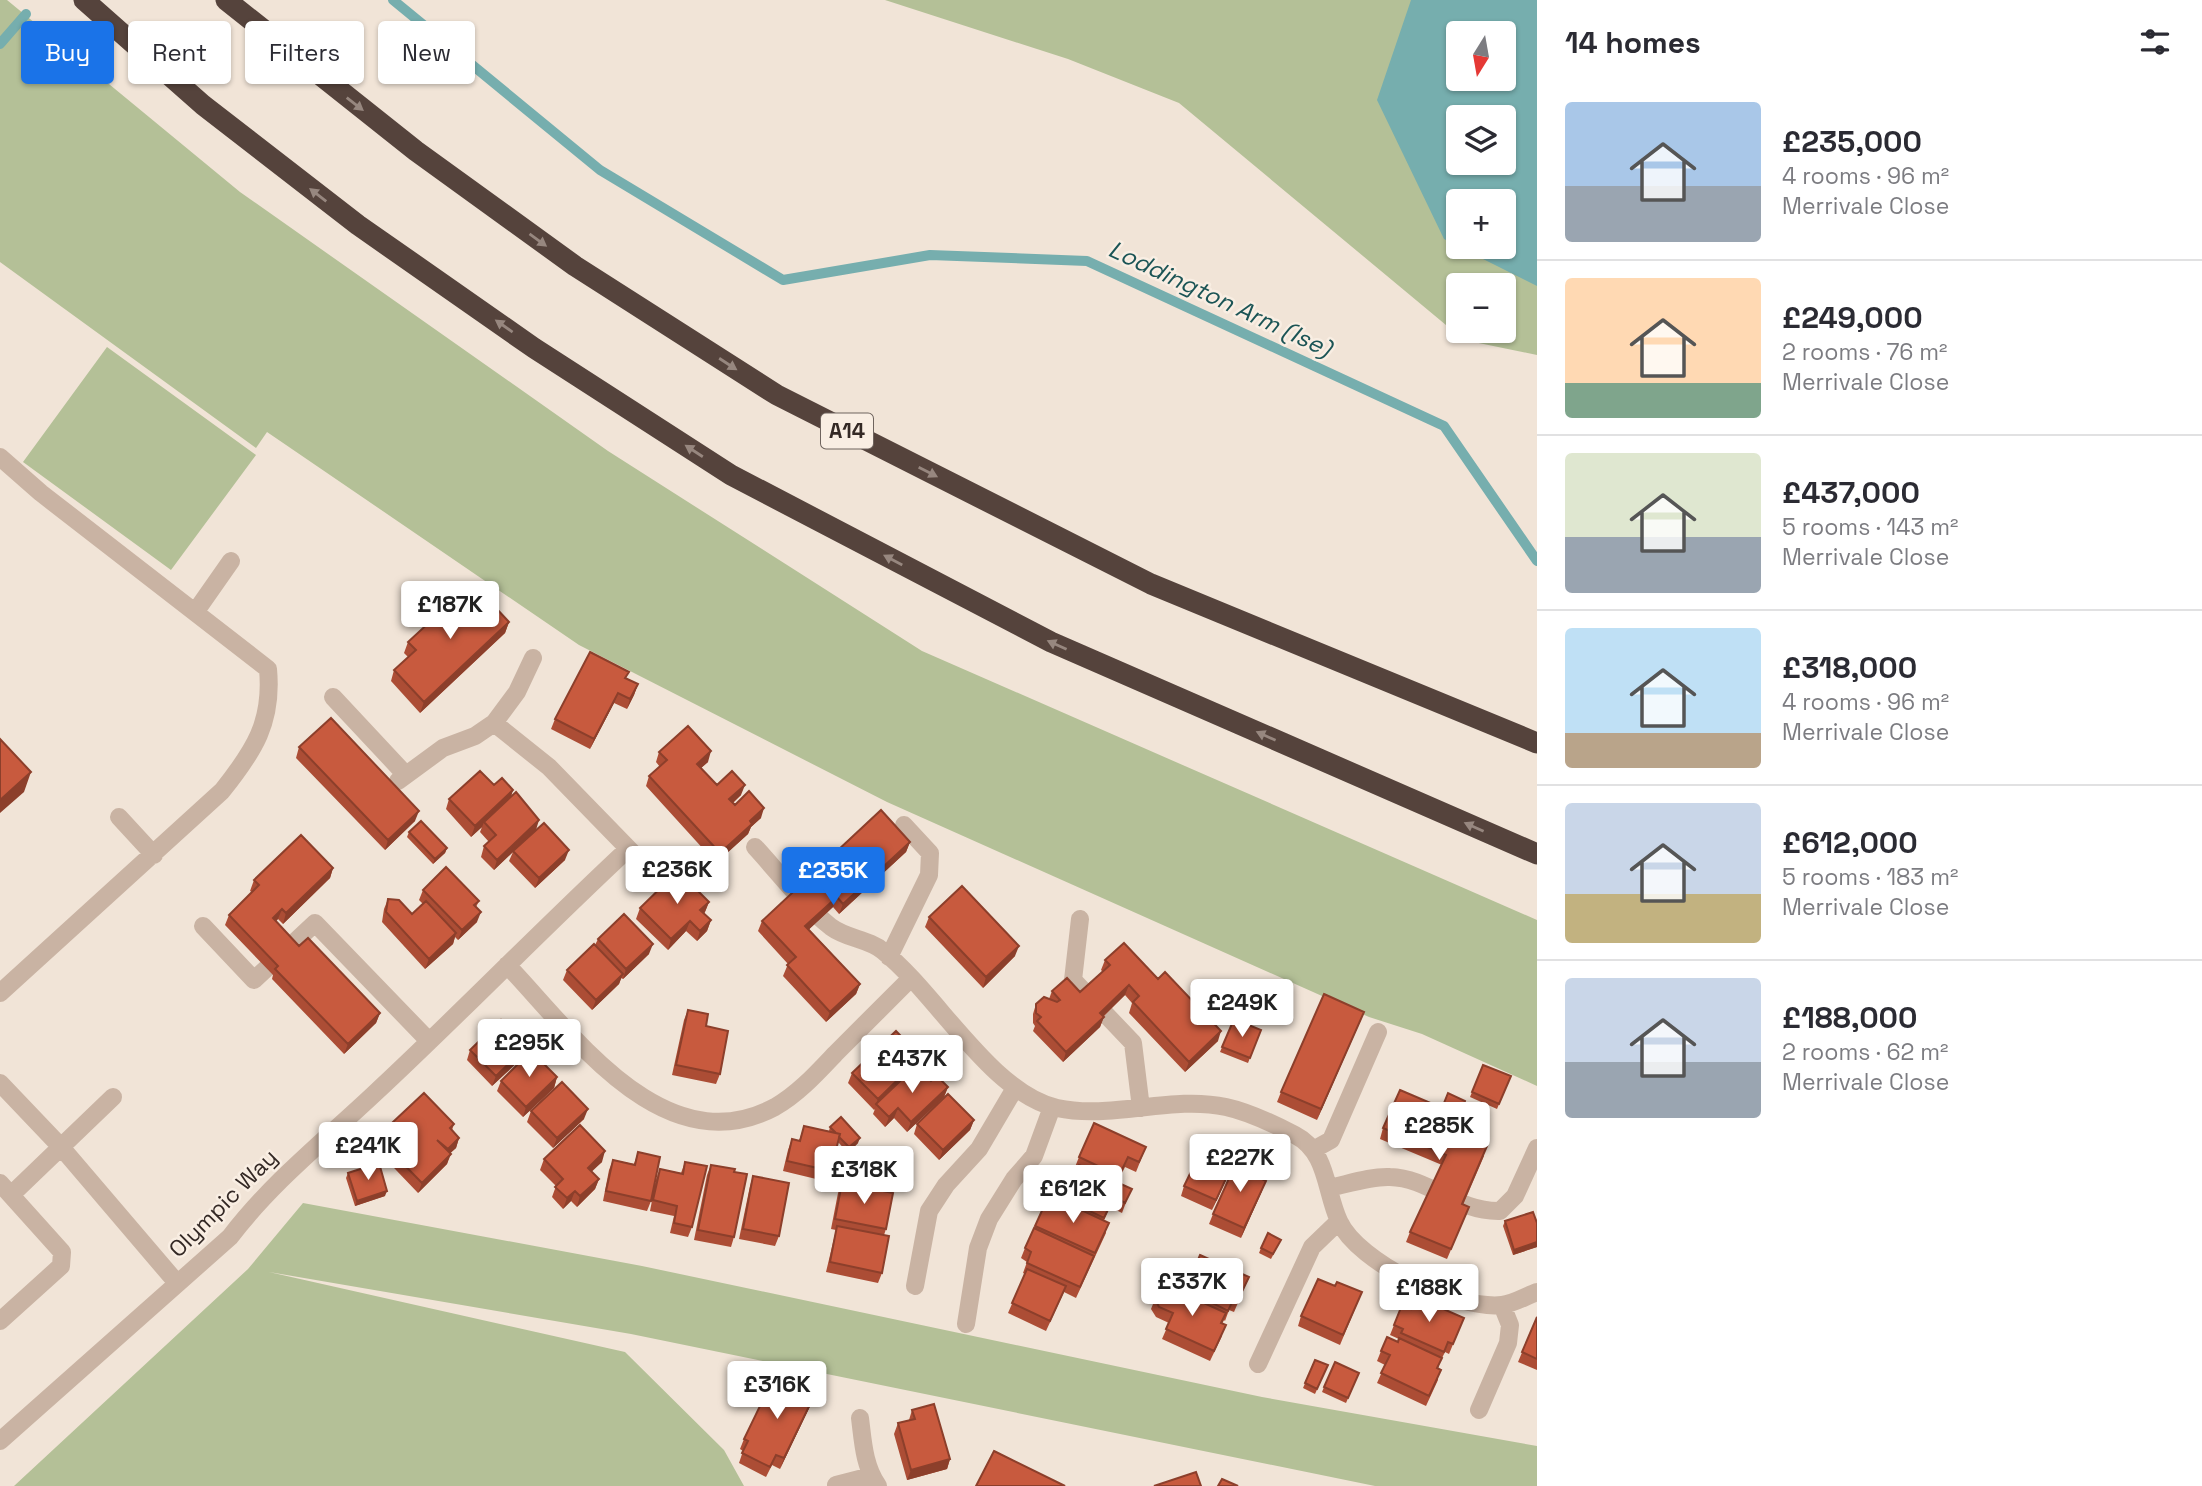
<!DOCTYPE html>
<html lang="en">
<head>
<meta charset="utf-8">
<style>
  :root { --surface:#fff; --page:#f7f7f7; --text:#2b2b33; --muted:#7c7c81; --line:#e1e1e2; --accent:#1a73e8 }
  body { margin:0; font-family:"Space Grotesk",sans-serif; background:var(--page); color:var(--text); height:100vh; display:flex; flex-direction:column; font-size:26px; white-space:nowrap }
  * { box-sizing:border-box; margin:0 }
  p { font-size:23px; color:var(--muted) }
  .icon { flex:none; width:38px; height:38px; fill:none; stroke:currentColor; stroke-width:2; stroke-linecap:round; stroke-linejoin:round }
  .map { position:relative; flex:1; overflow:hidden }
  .details { display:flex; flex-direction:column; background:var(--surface); width:665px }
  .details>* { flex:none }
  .banner { position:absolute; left:21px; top:21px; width:665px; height:63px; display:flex; gap:14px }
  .needle { width:46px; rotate:191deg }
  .fabs { position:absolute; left:1446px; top:21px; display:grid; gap:14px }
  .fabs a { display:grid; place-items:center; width:70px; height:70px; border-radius:7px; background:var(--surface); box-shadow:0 2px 5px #0004; font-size:35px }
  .price { position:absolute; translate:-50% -60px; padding:0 16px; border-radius:7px; background:#fff; color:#222; font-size:23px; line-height:46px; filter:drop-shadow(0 2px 4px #0008) }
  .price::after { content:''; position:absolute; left:50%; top:42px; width:21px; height:16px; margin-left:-10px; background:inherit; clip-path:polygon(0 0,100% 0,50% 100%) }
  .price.on { background:var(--accent); color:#fff }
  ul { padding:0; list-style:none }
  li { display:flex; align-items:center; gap:21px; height:175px; padding:0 28px }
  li+li { border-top:2px solid var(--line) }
  li span { display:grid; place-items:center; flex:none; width:196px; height:140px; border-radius:7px; color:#555 }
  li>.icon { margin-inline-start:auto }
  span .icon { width:84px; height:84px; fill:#fffc; stroke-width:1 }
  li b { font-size:30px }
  h2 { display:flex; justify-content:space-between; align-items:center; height:84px; padding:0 28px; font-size:30px }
  .pill { padding:0 24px; border-radius:7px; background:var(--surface); box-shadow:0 2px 5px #0004; font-size:24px; line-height:63px }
  .pill.on { background:var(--accent); color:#fff }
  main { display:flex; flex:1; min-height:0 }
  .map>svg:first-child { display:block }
</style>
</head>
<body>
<main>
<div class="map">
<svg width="1537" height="1486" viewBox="0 0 1537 1486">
  <rect width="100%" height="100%" fill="#f1e4d7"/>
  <!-- green -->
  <path fill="#b4c097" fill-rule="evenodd" d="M0,0H7L240,192L608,451L922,651L1537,920V1086L1422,1034L1369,1017L887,802L579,645L267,432L256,448L0,262Z
    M885,0H1537V355L1464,340L1179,103L1068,59ZM1458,33H1503V79H1458ZM1458,117H1503V163H1458ZM1458,201H1503V247H1458ZM1458,285H1503V331H1458Z
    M107,347L256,455L171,570L23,462Z
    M303,1203L642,1266L1262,1397L1537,1446V1486H1375L631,1334L269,1272L625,1352L724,1450L744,1486H14L248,1269Z"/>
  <!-- water -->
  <path fill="#76aeae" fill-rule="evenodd" d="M1411,0H1537V286L1459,247H1503V201H1458V246L1444,239L1377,100ZM1458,33H1503V79H1458ZM1458,117H1503V163H1458Z"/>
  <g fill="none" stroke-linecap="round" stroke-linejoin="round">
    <!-- stream -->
    <path stroke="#76aeae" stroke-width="10" d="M393,0L600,170L783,280L930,255L1087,261L1444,426L1537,561
      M0,44L26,14"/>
    <!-- minor -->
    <path stroke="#c9b3a3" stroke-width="18" d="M0,457L41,493L268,669C273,722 254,751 222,791L0,993
      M196,611L231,561
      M333,697L405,774
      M494,723L549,767L658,879
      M398,781L443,748L475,736L494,723L517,692L533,658
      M119,817L154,855
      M755,847C779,873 803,905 831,927C847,939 869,939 883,951C936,993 991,1093 1057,1108C1112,1120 1171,1095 1226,1107C1249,1112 1274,1124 1295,1135C1328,1152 1325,1191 1339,1221C1358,1263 1457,1310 1502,1305C1513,1304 1526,1296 1537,1292
      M1080,919L1073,980L1133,1043L1141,1108
      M203,926L254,980L315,923L429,1041
      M889,957L929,875L930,853L904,825
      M507,965C573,1034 664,1166 775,1107C798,1094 817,1073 835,1054C860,1029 885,1004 910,979
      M0,1083L61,1147L177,1283
      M1313,1150L1331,1140L1378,1032
      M0,1183L62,1252L61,1266L0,1321
      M1329,1188C1348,1184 1371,1176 1390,1177C1430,1178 1456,1212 1500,1211L1515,1196L1537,1148
      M11,1195L113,1097
      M915,1286L929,1211L946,1185L979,1149L1015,1088
      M966,1324L978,1248L989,1219L1014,1179L1034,1156L1052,1107
      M1258,1364L1312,1247L1339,1221
      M1479,1410L1508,1343L1510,1325L1502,1305
      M860,1418C863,1442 864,1466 878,1486
      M0,1441L230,1237C272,1182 324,1141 374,1094C460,1014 542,929 628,849
      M836,1485L871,1476"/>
    <!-- highway -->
    <path stroke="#55433c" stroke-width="21" d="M84,0L203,105L358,225L534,348L731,475L1051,642L1537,854
      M226,0L416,151L575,266L777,395L1151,584L1537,743"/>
  </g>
  <!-- wall -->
  <path fill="#ac4d35" d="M470,599L509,622L505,633L420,713L391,681L394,670L408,657L404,653L408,642L439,614L437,612L441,602Z
    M626,678L638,684L634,695L627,709L614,703L590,749L551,729L555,719Z
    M299,747L415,821L385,850L296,758Z
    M659,752L708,762L701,768L717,785L741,795L733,803L735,805L761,818L751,827L748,834L716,863L646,786L649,776L660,767L656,762Z
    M494,785L513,790L511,796L536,830L565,860L535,888L509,861L513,852L494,870L481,857L484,846L489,842L480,832L482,827L471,837L446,809L449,799Z
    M409,832L447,848L445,853L433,864L407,837Z
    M910,842L906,852L839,914L833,907L809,929L860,984L856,994L826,1022L783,976L788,964L758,931L762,921Z
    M333,868L330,878L283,924L278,919L276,921L299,946L380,1013L376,1023L344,1054L272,979L273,975L225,925L229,915L252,892L250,891L254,880Z
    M423,890L479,901L476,907L477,922L458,940L455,937L453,944L425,969L382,922L384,909L388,899L412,914L423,904L419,900Z
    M709,902L704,914L711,920L707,931L697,941L686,931L668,950L636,919L640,908Z
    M929,917L1015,956L983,988L925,927Z
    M598,939L649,954L623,979L621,978L619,984L592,1010L563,980L567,970L595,945Z
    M1105,960L1218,1041L1185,1072L1129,1013L1132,1003L1125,995L1104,1016L1100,1027L1063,1062L1033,1031L1035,1026L1033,1023V1014L1036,1004L1049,999L1052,991L1080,992L1103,972L1101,970Z
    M688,1010L706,1026L720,1074L716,1084L672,1075L684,1020Z
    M1364,1012L1317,1120L1277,1102L1281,1092Z
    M1234,1019L1261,1030L1248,1063L1220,1052Z
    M470,1050L523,1057L492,1086L467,1060Z
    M921,1057L918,1067L931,1081L948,1087L944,1097L907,1132L894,1118L885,1127L873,1114L875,1109L874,1110L848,1083L852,1073Z
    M1483,1065L1511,1076L1497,1109L1470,1097Z
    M557,1077L554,1088L523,1117L497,1091L501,1081Z
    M531,1111L584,1119L553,1148L527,1122Z
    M974,1120L970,1130L939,1160L914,1134L917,1124Z
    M454,1124L452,1130L459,1138L456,1148L450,1153L447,1164L418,1193L374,1147L377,1137Z
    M804,1126L829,1131L830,1127L858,1143L848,1153L838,1142L836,1150L848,1175L845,1184L886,1229L884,1235L882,1273L878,1283L826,1272L836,1230L831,1229L838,1193L841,1185L783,1171L788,1150L792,1139L799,1141Z
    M1383,1128L1454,1132L1484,1156L1463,1205L1465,1217L1447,1259L1406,1242L1410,1232L1442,1165L1380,1139Z
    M1146,1147L1136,1172L1125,1167L1117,1183L1131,1189L1122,1213L1110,1207L1104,1220L1106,1233L1076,1298L1064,1292L1046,1331L1008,1313L1025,1274L1023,1273L1027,1262L1021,1258L1025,1248L1045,1204L1052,1208L1056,1195L1071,1182L1077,1168L1075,1167L1079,1157Z
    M638,1152L651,1201L647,1211L603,1201L609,1170L613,1160L634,1164Z
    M1217,1158L1233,1165L1212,1210L1181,1196L1184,1186Z
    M544,1159L602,1162L591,1171L599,1179L595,1189L577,1207L571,1201L563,1209L552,1197L556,1186L540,1170Z
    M685,1162L692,1227L688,1237L670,1233L674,1216L650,1211L656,1180L660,1169L681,1173Z
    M711,1165L734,1237L731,1247L694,1240L707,1175Z
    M348,1173L385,1196L355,1206L346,1178Z
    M1248,1173L1262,1191L1241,1238L1209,1224L1213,1214Z
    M753,1176L779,1236L775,1246L739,1239L750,1186Z
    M1505,1221L1537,1223V1247L1513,1255L1503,1226Z
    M1281,1240L1271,1259L1259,1253L1261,1248Z
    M1249,1277L1234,1312L1229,1310L1225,1321L1224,1320L1222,1324V1336L1210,1361L1162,1339L1169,1323L1156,1317L1151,1309L1155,1299L1172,1292L1175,1284Z
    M1358,1302L1340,1345L1298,1326L1301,1316Z
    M1411,1309L1464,1318L1449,1354L1445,1352L1440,1362L1438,1368V1380L1426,1406L1377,1383L1385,1365L1377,1361L1381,1351L1398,1342L1399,1339L1390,1335L1394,1325Z
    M1537,1317V1370L1518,1362Z
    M1315,1360L1328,1365L1315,1394L1303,1388Z
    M1359,1373L1346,1403L1322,1392L1324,1387Z
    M811,1404L780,1469L772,1465L766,1477L739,1463L743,1451L740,1449L744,1439Z
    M912,1410L950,1459L947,1469L907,1480L894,1434L898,1423L909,1420Z"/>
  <!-- shaded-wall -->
  <path fill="#8c3f2b" d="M509,622L505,633L420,713L424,702Z
    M638,684L634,695L627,709L630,699Z
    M618,693L614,703L590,749L594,739Z
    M711,751L708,762L694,774L697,764Z
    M31,772L24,792L0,813V800Z
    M745,785L741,795L726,809L729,799Z
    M513,790L510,800L484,822L482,827L471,837L475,826Z
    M764,808L761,818L751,827L748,834L716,863L720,853Z
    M419,811L415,821L385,850L388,840Z
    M539,820L536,830L494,870L497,860Z
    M910,842L906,852L839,914L843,904Z
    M447,848L445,853L433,864L435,859Z
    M569,850L565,860L535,888L539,878Z
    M333,868L330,878L283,924L286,913Z
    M837,897L833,907L802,936L805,926Z
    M709,902L705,912L697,921L700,910Z
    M282,909L278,919L269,928L273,918Z
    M481,912L477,922L458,940L462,930Z
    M711,920L707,931L697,941L700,931Z
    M690,921L686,931L668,950L671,939Z
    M456,933L453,944L425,969L429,959Z
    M653,944L649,954L623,979L626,969Z
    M1019,946L1015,956L983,988L986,977Z
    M623,974L619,984L592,1010L596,1000Z
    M860,984L856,994L826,1022L830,1012Z
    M1129,985L1125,995L1096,1023L1100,1013Z
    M1364,1012L1360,1022L1317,1120L1321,1109Z
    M380,1013L376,1023L344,1054L348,1044Z
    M1104,1017L1100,1027L1063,1062L1066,1052Z
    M1221,1031L1218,1041L1185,1072L1189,1062Z
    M527,1046L523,1057L492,1086L496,1076Z
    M921,1057L918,1067L876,1104L874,1110L878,1099Z
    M557,1077L554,1088L523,1117L526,1107Z
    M948,1087L944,1097L907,1132L911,1122Z
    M898,1108L894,1118L885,1127L889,1117Z
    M588,1109L584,1119L553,1148L557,1138Z
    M974,1120L970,1130L939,1160L943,1150Z
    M459,1138L456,1148L444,1159L448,1149Z
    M860,1138L858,1143L848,1153L849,1147Z
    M605,1151L602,1162L585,1178L588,1168Z
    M451,1154L447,1164L418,1193L422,1183Z
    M1237,1155L1233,1165L1212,1210L1216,1200Z
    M599,1179L595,1189L577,1207L580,1196Z
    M1266,1181L1262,1191L1241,1238L1244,1228Z
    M387,1191L385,1196L355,1206L357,1201Z
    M575,1191L571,1201L563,1209L567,1198Z
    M1537,1242V1247L1513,1255L1514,1250Z
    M815,1394L811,1404L780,1469L784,1458Z
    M950,1459L947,1469L907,1480L911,1470Z"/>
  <!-- building -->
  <path fill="#c85a3e" stroke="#8c3f2b" stroke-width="2" d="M457,586L470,599L479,590L509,622L424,702L394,670L416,650L408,642L446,607L441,602Z
    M590,652L629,672L625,678L638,684L630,699L618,693L594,739L555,719Z
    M331,718L419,811L388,840L299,747Z
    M688,726L711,751L697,764L717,785L732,771L745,785L729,799L735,805L749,791L764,808L750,821L752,824L720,853L649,776L667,760L659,752Z
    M0,739L31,772L0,800Z
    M480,771L494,785L502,778L513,790L475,826L449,799Z
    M516,792L539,820L497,860L484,846L496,835L484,822Z
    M881,810L910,842L843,904L837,897L805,926L860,984L830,1012L787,965L796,957L762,921Z
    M421,821L447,848L435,859L409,832Z
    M544,823L569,850L539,878L513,851Z
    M301,835L333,868L286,913L282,909L273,918L299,946L308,938L380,1013L348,1044L275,969L278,966L229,915L259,885L254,880Z
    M446,867L479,901L474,905L481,912L462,930L423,890Z
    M678,871L709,902L700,910L711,920L700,931L690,921L671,939L640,908Z
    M962,886L1019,946L986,977L929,917Z
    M388,899L399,900L412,914L426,901L456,933L429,959L386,912Z
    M624,914L653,944L626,969L598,939Z
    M1124,943L1158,979L1165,972L1221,1031L1189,1062L1133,1002L1139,996L1129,985L1100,1013L1104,1017L1066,1052L1037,1021L1041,1017L1036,1013V1004L1044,997L1057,1002L1060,1000L1052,991L1067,978L1080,992L1110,965L1105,960Z
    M594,944L623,974L596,1000L567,970Z
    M1324,994L1364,1012L1321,1109L1281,1092Z
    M688,1010L708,1014L706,1026L728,1031L720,1074L676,1065Z
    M1234,1019L1261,1030L1250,1058L1222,1047Z
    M501,1020L527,1046L496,1076L470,1050Z
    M896,1031L921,1057L878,1099L852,1073Z
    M531,1051L557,1077L526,1107L501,1081Z
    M1483,1065L1511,1076L1499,1104L1472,1092Z
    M916,1066L931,1081L937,1076L948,1087L911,1122L898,1108L889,1117L876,1104Z
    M562,1082L588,1109L557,1138L531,1111Z
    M1400,1090L1442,1108L1448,1093L1465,1101L1454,1132L1487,1146L1462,1204L1469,1207L1451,1249L1410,1232L1446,1155L1383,1128Z
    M424,1093L454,1124L450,1128L459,1138L448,1149L437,1140L451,1154L422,1183L377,1137Z
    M948,1094L974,1120L943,1150L917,1124Z
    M841,1117L860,1138L849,1147L839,1137L840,1134L836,1133L830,1127Z
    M1094,1123L1146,1147L1139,1162L1128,1157L1119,1176L1079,1157Z
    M580,1125L605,1151L588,1168L599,1179L580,1196L575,1191L567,1198L555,1187L563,1179L544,1159Z
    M804,1126L840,1134L836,1150L853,1154L848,1175L787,1161L792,1139L800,1141Z
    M1221,1148L1237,1155L1216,1200L1184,1186L1201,1151L1217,1158Z
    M638,1152L660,1157L651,1201L606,1191L613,1160L635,1165Z
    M1239,1156L1252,1162L1248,1172L1266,1181L1244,1228L1213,1214Z
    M685,1162L707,1166L692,1227L674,1223L677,1206L653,1200L660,1169L683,1174Z
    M379,1163L387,1191L357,1201L348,1173Z
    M711,1165L735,1169L734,1172L747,1174L734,1237L698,1230Z
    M1079,1165L1132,1189L1125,1203L1114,1197L1104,1218L1056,1195L1064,1179L1071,1182Z
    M753,1176L789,1183L779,1236L743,1229Z
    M842,1183L893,1193L886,1229L835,1219Z
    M1056,1198L1109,1223L1095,1253L1035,1226L1045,1204L1052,1208Z
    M1533,1212L1537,1223V1242L1514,1250L1505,1221Z
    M837,1226L889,1236L882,1273L830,1262Z
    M1034,1228L1094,1256L1080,1287L1027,1263L1031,1252L1025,1248Z
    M1268,1233L1281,1240L1273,1254L1261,1248Z
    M1200,1255L1249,1277L1237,1302L1233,1300L1228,1311L1175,1284L1185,1262L1195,1267Z
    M1027,1269L1066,1286L1050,1321L1012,1303Z
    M1318,1279L1335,1286L1337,1282L1362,1292L1343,1335L1301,1316Z
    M1159,1289L1184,1294L1226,1313L1221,1323L1226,1325L1214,1351L1166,1329L1173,1313L1159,1307L1155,1299Z
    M1416,1297L1464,1318L1453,1344L1448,1342L1444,1352L1401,1333L1403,1329L1394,1325L1402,1305L1411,1309Z
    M1537,1317V1359L1522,1352Z
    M1387,1337L1398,1342L1399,1338L1442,1358L1437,1368L1441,1370L1429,1396L1381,1373L1390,1355L1381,1351Z
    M1315,1360L1328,1365L1317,1389L1305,1383Z
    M1335,1362L1359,1373L1348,1398L1324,1387Z
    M775,1375L815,1394L784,1458L776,1455L770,1467L742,1453L748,1441L744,1439Z
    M934,1404L950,1459L911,1470L898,1423L915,1419L912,1410Z
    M994,1451L1065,1486H976Z
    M1196,1472L1201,1486H1154Z
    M1222,1479L1238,1486H1218Z"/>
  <!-- one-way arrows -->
  <defs><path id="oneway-solid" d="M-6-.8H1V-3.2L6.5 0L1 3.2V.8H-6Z" transform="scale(1.75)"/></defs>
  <g fill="#97877f">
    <use href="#oneway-solid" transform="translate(355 104) rotate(38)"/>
    <use href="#oneway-solid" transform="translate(318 195) rotate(-142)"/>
    <use href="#oneway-solid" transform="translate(538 240) rotate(36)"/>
    <use href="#oneway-solid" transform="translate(504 326) rotate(-145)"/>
    <use href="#oneway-solid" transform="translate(728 364) rotate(33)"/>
    <use href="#oneway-solid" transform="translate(694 451) rotate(-147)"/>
    <use href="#oneway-solid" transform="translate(928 472) rotate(27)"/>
    <use href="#oneway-solid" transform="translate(893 560) rotate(-152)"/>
    <use href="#oneway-solid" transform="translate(1057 645) rotate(-156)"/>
    <use href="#oneway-solid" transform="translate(1266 736) rotate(-156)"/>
    <use href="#oneway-solid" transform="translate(1474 827) rotate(-156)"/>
  </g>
  <g text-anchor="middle" stroke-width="5" stroke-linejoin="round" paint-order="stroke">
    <!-- shield labels -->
    <rect fill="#f9eee3" stroke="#6f645e" stroke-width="2" x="821" y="413.5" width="52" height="35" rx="5"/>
    <g font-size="21" font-weight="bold" fill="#342925">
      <text x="847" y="438">A14</text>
    </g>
    <!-- street labels -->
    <g font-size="23" fill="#342925" stroke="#f9eee3">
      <text transform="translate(223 1203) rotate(-45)" y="8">Olympic Way</text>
    </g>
    <!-- water labels -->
    <g font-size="24" font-style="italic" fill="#1b5455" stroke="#f9eee3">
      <text transform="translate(1220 299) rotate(25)" y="8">Loddington Arm (Ise)</text>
    </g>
  </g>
</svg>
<div class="fabs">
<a><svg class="needle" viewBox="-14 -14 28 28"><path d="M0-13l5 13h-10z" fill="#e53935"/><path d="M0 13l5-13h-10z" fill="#7c7c81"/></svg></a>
<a><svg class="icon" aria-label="layers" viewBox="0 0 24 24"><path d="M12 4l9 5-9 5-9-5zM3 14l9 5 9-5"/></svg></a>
<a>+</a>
<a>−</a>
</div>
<b class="price" style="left:450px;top:641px">£187K</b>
<b class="price" style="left:677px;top:906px">£236K</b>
<b class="price on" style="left:833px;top:907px">£235K</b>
<b class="price" style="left:1242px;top:1039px">£249K</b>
<b class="price" style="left:529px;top:1079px">£295K</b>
<b class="price" style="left:912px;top:1095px">£437K</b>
<b class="price" style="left:1439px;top:1162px">£285K</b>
<b class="price" style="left:368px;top:1182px">£241K</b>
<b class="price" style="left:1240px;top:1194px">£227K</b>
<b class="price" style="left:864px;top:1206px">£318K</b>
<b class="price" style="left:1073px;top:1225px">£612K</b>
<b class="price" style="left:1192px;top:1318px">£337K</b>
<b class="price" style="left:1429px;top:1324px">£188K</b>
<b class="price" style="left:777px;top:1421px">£316K</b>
<div class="banner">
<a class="pill on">Buy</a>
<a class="pill">Rent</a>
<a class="pill">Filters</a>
<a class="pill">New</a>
</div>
</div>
<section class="details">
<h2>14 homes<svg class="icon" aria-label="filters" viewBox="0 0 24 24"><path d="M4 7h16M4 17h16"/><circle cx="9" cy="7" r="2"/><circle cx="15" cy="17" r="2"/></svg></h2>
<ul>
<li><span style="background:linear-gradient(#a9c7e8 60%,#9aa5b1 0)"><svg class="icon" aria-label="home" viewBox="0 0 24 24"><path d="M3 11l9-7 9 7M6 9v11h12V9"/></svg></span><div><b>£235,000</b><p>4 rooms · 96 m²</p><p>Merrivale Close</p></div></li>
<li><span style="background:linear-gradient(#ffd9b3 75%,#7fa58c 0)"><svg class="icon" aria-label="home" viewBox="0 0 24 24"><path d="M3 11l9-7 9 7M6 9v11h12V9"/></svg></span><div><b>£249,000</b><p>2 rooms · 76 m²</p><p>Merrivale Close</p></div></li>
<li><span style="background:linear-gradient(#dfe7d0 60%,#9aa5b1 0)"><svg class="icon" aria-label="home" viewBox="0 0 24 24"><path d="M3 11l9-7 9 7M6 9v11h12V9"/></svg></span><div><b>£437,000</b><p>5 rooms · 143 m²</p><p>Merrivale Close</p></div></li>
<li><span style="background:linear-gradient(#bfe0f5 75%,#b9a48a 0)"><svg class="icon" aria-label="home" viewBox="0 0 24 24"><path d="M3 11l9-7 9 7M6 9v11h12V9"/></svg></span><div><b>£318,000</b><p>4 rooms · 96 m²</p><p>Merrivale Close</p></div></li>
<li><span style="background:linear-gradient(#c9d6e8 65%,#c2b280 0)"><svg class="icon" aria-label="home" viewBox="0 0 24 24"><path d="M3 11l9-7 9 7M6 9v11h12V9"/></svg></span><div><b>£612,000</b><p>5 rooms · 183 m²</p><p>Merrivale Close</p></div></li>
<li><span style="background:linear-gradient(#c9d6e8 60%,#9aa5b1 0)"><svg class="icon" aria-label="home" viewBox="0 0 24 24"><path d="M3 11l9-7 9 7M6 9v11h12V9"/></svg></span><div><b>£188,000</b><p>2 rooms · 62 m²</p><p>Merrivale Close</p></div></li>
</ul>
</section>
</main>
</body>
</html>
